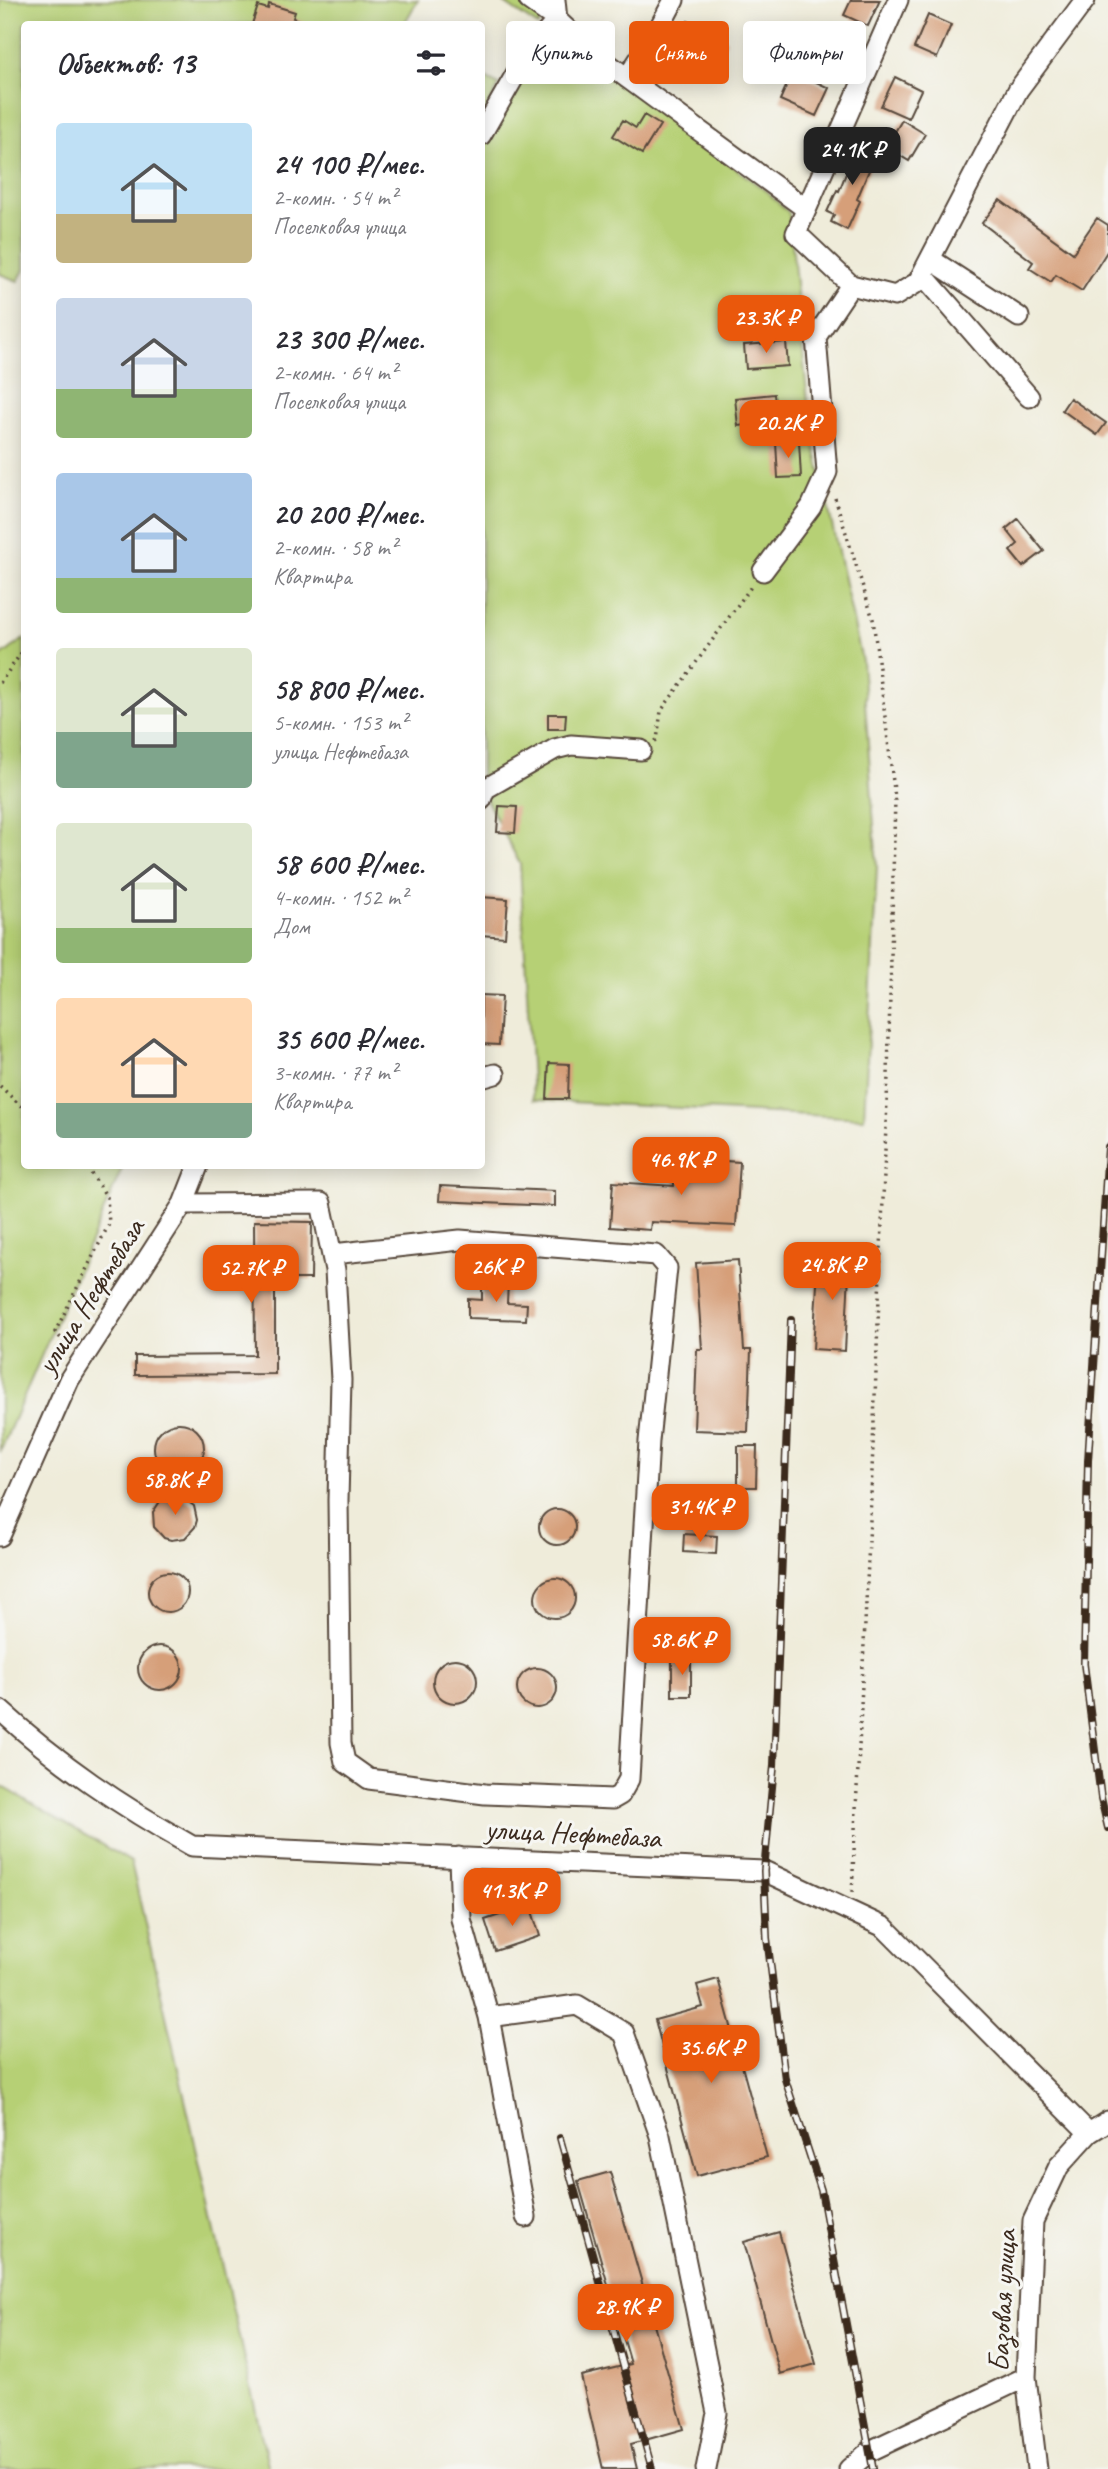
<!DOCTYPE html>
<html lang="ru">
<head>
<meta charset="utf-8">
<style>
  :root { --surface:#fff; --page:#f7f7f7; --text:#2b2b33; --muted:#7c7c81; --accent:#ea580c }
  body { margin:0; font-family:Caveat,sans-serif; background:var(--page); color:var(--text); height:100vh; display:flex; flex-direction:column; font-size:26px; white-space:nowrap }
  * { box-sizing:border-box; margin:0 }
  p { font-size:23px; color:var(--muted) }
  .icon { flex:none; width:38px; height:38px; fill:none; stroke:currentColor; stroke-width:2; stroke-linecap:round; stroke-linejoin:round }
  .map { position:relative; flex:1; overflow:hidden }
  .panel { position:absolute; left:21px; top:21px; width:464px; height:1148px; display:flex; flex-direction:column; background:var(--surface); border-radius:7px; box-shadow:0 4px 18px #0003 }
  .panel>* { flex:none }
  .guide { position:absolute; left:506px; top:21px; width:497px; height:63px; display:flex; gap:14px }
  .price { position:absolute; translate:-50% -60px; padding:0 16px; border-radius:14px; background:var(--accent); color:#fff; font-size:23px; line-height:46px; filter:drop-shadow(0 2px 4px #0008) }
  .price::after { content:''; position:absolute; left:50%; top:42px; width:21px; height:16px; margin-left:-10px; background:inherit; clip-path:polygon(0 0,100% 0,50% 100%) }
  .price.on { background:#222; color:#fff }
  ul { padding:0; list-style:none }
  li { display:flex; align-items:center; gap:21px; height:175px; padding:0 35px }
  li span { display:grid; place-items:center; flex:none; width:196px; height:140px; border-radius:7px; color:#555 }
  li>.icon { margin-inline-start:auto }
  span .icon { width:84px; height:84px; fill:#fffc; stroke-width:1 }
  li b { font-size:30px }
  h2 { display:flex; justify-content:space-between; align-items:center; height:84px; padding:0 35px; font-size:30px }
  .tag { padding:0 24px; border-radius:7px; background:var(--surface); box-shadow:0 4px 18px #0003; font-size:24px; line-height:63px }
  .tag.on { background:var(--accent); color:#fff }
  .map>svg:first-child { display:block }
</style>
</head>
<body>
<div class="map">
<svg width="1108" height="2469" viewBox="0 0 1108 2469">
  <rect width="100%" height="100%" fill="#f6f6f2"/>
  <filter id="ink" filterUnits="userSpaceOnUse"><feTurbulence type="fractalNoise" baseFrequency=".0143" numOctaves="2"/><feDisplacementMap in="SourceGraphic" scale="14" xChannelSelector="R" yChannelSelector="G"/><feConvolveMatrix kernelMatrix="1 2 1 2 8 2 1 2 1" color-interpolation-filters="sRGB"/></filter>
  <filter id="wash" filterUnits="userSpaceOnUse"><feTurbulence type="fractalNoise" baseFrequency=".00686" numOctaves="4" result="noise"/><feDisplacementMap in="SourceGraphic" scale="28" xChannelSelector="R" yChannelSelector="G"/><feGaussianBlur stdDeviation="1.57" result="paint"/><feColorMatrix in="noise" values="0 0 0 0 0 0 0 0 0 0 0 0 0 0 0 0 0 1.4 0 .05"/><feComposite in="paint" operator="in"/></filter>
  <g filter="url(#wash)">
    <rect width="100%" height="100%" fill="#efecda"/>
    <!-- green -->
    <path fill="#b6d075" stroke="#787d4a" stroke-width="2" d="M0,0H418L404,24H24V270L18,281L0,274Z
      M500,0H549V7L538,26Z
      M562,39L766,191L789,213L810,424L862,661L877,867L864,1118L533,1100L520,864L486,799H481V146L529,63Z
      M481,76L499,85L481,121Z
      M24,639V1166H123L0,1452V657Z
      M0,1785L131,1862L269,2469H0Z"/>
    <g id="blocks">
      <!-- building -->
      <path fill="#d69f79" d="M851,0H880L868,26L844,15Z
        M269,4L295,12L293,18L306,23L305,24H252L258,6L268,9Z
        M928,15L951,25L937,58L914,48Z
        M688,21L727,40L711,73L672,54Z
        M793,71L829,88L816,116L780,100Z
        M895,77L921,90L908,118L881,106Z
        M644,115L660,125L642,154L613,136L623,120L636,128Z
        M902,120L925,134L909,161L886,147Z
        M858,143L877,151L857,199L860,201L847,230L831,222L834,215L827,212L837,190L839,191Z
        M1000,200L1073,253L1097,218L1108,225V250L1082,291L1056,275L1051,282L1029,268L1033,262L982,223Z
        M786,342L788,366L746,369L744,345Z
        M774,394L777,422L738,426L735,398Z
        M1070,398L1106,423L1097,435L1062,410Z
        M799,441L801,477L778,478L776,442Z
        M1018,519L1044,551L1023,567L1010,551L1018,544L1006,529Z
        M548,714H566L565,729H548Z
        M499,806L517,807L515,833L497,832Z
        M481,897L508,899L505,937L481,935Z
        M481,995L502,996L499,1045L481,1044Z
        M549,1063L569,1064L568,1099H547Z
        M675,1158L740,1162L736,1226L651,1222L650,1230L610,1227L613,1182L674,1186Z
        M440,1186L555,1191V1206L439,1201Z
        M254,1221L312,1222L311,1279H275V1374L135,1375V1356L255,1355Z
        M819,1252L850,1254L845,1351L813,1349Z
        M738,1260L744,1350H751L748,1432L694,1430L697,1349H702L696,1263Z
        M482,1281L508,1282L507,1303L527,1304L526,1320L468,1318V1299L482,1300Z
        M154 1448a25 25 0 1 1 50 0a25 25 0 1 1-50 0Z
        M738,1446H757L756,1487H738Z
        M175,1492L194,1506L197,1520L195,1527L185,1538L171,1540L164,1538L154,1527L153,1512L161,1500Z
        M539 1527a18 18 0 1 1 36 0a18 18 0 1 1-36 0Z
        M684,1534L717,1536L716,1554L683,1552Z
        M148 1592a20 20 0 1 1 40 0a20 20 0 1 1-40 0Z
        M535 1598a20 20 0 1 1 40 0a20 20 0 1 1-40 0Z
        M138 1668a22 22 0 1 1 44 0a22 22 0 1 1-44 0Z
        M672,1657H691V1696H672Z
        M433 1681a22 22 0 1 1 44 0a22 22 0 1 1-44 0Z
        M517 1688a20 20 0 1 1 40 0a20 20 0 1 1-40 0Z
        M530,1905L540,1936L495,1951L485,1920Z
        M718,1979L767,2157L697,2176L655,2020L703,2007L697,1985Z
        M610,2172L684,2429L631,2444L637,2469H603L581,2376L631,2364L578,2181Z
        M779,2232L816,2364L780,2374L744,2242Z"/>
    </g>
  </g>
  <g filter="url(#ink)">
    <use href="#blocks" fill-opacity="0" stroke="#56473a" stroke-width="2"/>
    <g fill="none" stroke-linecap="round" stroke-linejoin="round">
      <!-- minor casing -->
      <g stroke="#56473a" stroke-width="23">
        <path id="minor" d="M529,0L557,20L589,50L805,208
          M627,78L657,32L674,0
          M481,135L525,58L557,20L555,0
          M930,259L1019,317
          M923,275L1029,397
          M851,285L895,296L918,282L1018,90L1085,0
          M763,571L811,507L827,472L816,337L851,285L796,233L898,0
          M481,800L485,789L555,749L571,745L641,750
          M481,1078L495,1074
          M183,1204L321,1203L335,1270L341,1380L338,1500L341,1743L345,1762L369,1779L485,1794L613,1799L620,1795L629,1779L649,1441L667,1268L656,1255L460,1240L333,1254
          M0,1536L69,1380L183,1204L198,1166
          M0,1710C60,1765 121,1806 192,1846L764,1871L884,1927L1089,2133
          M459,1857L461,1919L489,2017
          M526,2217L489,2017L577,2005L624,2033L660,2136L717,2413L706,2469
          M849,2469L870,2451L1026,2377
          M1037,2469L1026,2377L1033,2221L1059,2166L1089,2133L1108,2121"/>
      </g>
      <!-- path -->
      <path stroke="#56473a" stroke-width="3.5" stroke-dasharray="2 5" stroke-linecap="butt" d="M835,498L873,619L895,798L888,1076L870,1520L852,1892
        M0,683L24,649
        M655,741L657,740L661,711L753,584
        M0,1086L24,1109
        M70,1348L55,1332L109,1224L107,1197L86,1166"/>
      <!-- minor -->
      <use href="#minor" stroke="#fff" stroke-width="19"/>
      <!-- rail casing -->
      <g stroke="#3b2a1e" stroke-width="8">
        <path id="rail" d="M1108,1147L1088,1461L1084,1664L1101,1798L1108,1828
          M791,1320L774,1766L764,1871L767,1938L785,2079L821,2190L873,2469
          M560,2138L652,2469"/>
      </g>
      <!-- rail -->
      <use href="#rail" stroke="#f6f6f2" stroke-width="5" stroke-dasharray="16" stroke-linecap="butt"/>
    </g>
  </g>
  <g text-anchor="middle" stroke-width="6" stroke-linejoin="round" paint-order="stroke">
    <!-- street labels -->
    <g font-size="30" fill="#3b2a1e" stroke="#f6f6f2">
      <text transform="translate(90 1296) rotate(-58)" y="10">улица Нефтебаза</text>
      <text transform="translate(573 1833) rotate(3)" y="10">улица Нефтебаза</text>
      <text transform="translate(1002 2301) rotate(-87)" y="10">Базовая улица</text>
    </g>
  </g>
</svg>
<b class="price on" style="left:852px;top:187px">24.1K ₽</b>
<b class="price" style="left:766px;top:355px">23.3K ₽</b>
<b class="price" style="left:788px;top:460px">20.2K ₽</b>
<b class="price" style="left:681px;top:1197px">46.9K ₽</b>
<b class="price" style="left:832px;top:1302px">24.8K ₽</b>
<b class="price" style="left:496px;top:1304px">26K ₽</b>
<b class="price" style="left:251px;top:1305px">52.7K ₽</b>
<b class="price" style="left:175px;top:1517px">58.8K ₽</b>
<b class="price" style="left:700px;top:1544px">31.4K ₽</b>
<b class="price" style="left:682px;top:1677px">58.6K ₽</b>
<b class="price" style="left:512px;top:1928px">41.3K ₽</b>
<b class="price" style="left:711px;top:2085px">35.6K ₽</b>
<b class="price" style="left:626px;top:2344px">28.9K ₽</b>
<div class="guide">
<a class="tag">Купить</a>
<a class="tag on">Снять</a>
<a class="tag">Фильтры</a>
</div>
<section class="panel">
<h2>Объектов: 13<svg class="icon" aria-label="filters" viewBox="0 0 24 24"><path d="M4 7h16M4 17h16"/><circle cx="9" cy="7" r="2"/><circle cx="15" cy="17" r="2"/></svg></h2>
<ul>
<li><span style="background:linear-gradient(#bfe0f5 65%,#c2b280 0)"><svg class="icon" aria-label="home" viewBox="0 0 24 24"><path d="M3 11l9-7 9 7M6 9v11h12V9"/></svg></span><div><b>24 100 ₽/мес.</b><p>2-комн. · 54 m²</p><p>Поселковая улица</p></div></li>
<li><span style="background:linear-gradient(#c9d6e8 65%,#8fb573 0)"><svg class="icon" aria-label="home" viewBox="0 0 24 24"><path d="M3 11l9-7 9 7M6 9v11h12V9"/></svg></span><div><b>23 300 ₽/мес.</b><p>2-комн. · 64 m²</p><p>Поселковая улица</p></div></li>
<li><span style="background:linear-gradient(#a9c7e8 75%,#8fb573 0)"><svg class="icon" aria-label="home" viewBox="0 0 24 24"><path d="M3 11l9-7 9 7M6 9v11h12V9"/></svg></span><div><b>20 200 ₽/мес.</b><p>2-комн. · 58 m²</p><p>Квартира</p></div></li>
<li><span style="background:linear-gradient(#dfe7d0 60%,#7fa58c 0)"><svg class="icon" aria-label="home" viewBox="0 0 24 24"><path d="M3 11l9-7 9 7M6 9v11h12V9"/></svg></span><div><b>58 800 ₽/мес.</b><p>5-комн. · 153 m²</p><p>улица Нефтебаза</p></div></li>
<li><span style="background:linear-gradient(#dfe7d0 75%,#8fb573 0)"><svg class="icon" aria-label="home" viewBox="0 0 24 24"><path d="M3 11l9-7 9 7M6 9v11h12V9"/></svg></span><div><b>58 600 ₽/мес.</b><p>4-комн. · 152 m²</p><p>Дом</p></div></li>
<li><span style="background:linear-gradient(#ffd9b3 75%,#7fa58c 0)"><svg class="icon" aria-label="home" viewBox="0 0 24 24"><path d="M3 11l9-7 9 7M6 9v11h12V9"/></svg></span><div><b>35 600 ₽/мес.</b><p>3-комн. · 77 m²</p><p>Квартира</p></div></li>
</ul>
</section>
</div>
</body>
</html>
